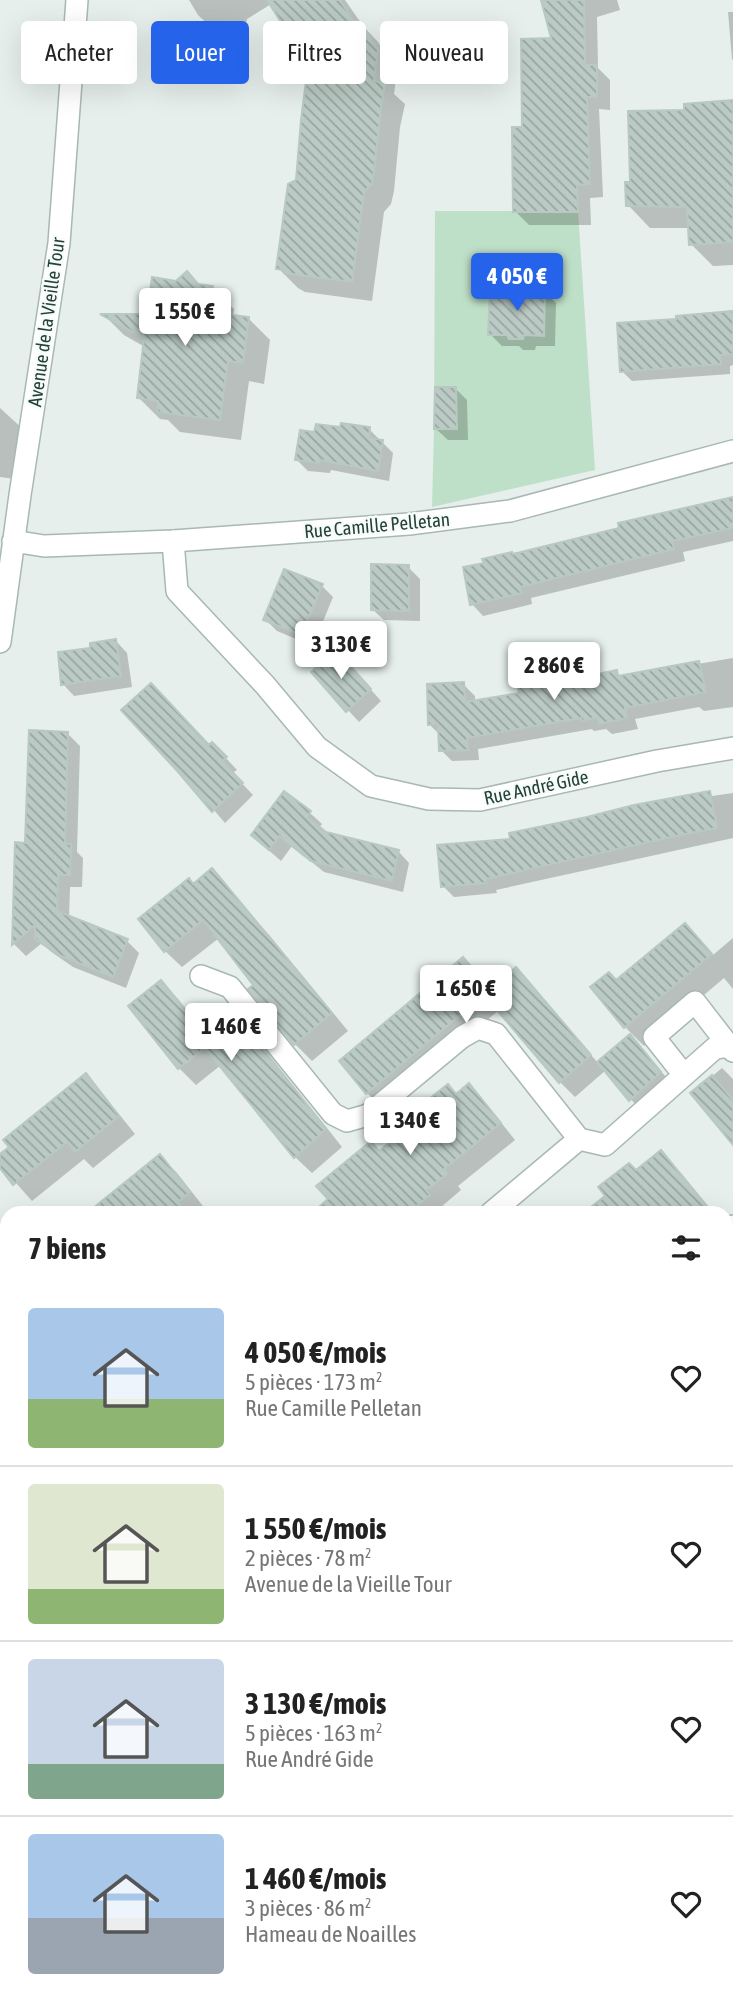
<!DOCTYPE html>
<html lang="fr">
<head>
<meta charset="utf-8">
<style>
  :root { --surface:#fff; --page:#f2f2f2; --text:#222; --muted:#767676; --line:#e0e0e0; --accent:#2563eb }
  body { margin:0; font-family:"Asap Condensed",sans-serif; background:var(--page); color:var(--text); height:100vh; display:flex; flex-direction:column; font-size:26px; white-space:nowrap }
  * { box-sizing:border-box; margin:0 }
  p { font-size:23px; color:var(--muted) }
  .icon { flex:none; width:38px; height:38px; fill:none; stroke:currentColor; stroke-width:2; stroke-linecap:round; stroke-linejoin:round }
  .map { position:relative; flex:1; overflow:hidden }
  .side { position:absolute; left:0px; top:1206px; width:733px; height:800px; display:flex; flex-direction:column; background:var(--surface); border-radius:21px 21px 0 0; box-shadow:0 7px 28px #0002 }
  .side>* { flex:none }
  .hud { position:absolute; left:21px; top:21px; width:691px; height:63px; display:flex; gap:14px }
  .price { position:absolute; translate:-50% -60px; padding:0 16px; border-radius:7px; background:#fff; color:#222; font-size:23px; line-height:46px; filter:drop-shadow(0 2px 4px #0008) }
  .price::after { content:''; position:absolute; left:50%; top:42px; width:21px; height:16px; margin-left:-10px; background:inherit; clip-path:polygon(0 0,100% 0,50% 100%) }
  .price.current { background:var(--accent); color:#fff }
  ul { padding:0; list-style:none }
  li { display:flex; align-items:center; gap:21px; height:175px; padding:0 28px }
  li+li { border-top:2px solid var(--line) }
  li span { display:grid; place-items:center; flex:none; width:196px; height:140px; border-radius:7px; color:#555 }
  li>.icon { margin-inline-start:auto }
  span .icon { width:84px; height:84px; fill:#fffc; stroke-width:1 }
  li b { font-size:30px }
  h2 { display:flex; justify-content:space-between; align-items:center; height:84px; padding:0 28px; font-size:30px }
  .chip { padding:0 24px; border-radius:7px; background:var(--surface); box-shadow:0 7px 28px #0002; font-size:24px; line-height:63px }
  .chip.current { background:var(--accent); color:#fff }
  .map>svg:first-child { display:block }
</style>
</head>
<body>
<div class="map">
<svg width="733" height="2004" viewBox="0 0 733 2004">
  <defs>
    <pattern id="forest-crowns" width="20" height="18" patternUnits="userSpaceOnUse" patternTransform="scale(1.75)"><rect width="20" height="18" fill="#bfe0c8"/><path d="M2 6a3 3 0 1 1 6 0M12 15a3 3 0 1 1 6 0" fill="none" stroke="#a4c1ad"/></pattern>
    <pattern id="building-back-hatch" width="6" height="6" patternUnits="userSpaceOnUse" patternTransform="scale(1.75)"><rect width="6" height="6" fill="#bbcac4"/><path d="M-1 5l2 2M0 0l6 6M5-1l2 2" fill="none" stroke="#98a6a0"/></pattern>
  </defs>
  <rect width="100%" height="100%" fill="#e6efeb"/>
  <!-- built -->
  <path fill="#d4dfda" d="M733,1505V2004H0V1630L7,1629V1998H726V1506Z"/>
  <!-- forest -->
  <path fill="url(#forest-crowns)" d="M34,1998H676L683,2004H33Z"/>
  <!-- garden -->
  <path fill="#bfe0c8" d="M435,211H578L595,470L432,507L434,429Z"/>
  <!-- shadow -->
  <path fill="#0003" d="M189,0H345L363,26L378,42L397,71L394,94L405,104L400,127L394,191L391,204L384,212L372,301L305,292L298,288L278,268L298,181L310,64L271,4L247,19L244,32L233,39L219,35L198,15Z
    M543,0H617L620,10L597,17L598,68L610,80V110L599,109L603,197L590,198L591,225H529L515,211L524,128L553,40Z
    M728,12H733V60L732,59Z
    M733,102V265L713,266L691,244L690,228H650L628,205L632,184L686,112Z
    M200,286L212,288L234,309L233,316L248,318L270,340L264,384L249,381L241,440L180,432L168,420L160,419L139,398L145,347L124,335L105,316H149Z
    M544,291L556,303L555,346H536L535,350H523L519,346H502L490,334Z
    M729,310H733V365L730,366V374L632,381L622,371L729,313Z
    M456,389L467,400L468,440H448L436,429Z
    M0,408L24,430L15,479L0,477Z
    M369,429L393,453L389,481L331,470L330,473L308,471L297,460L316,434Z
    M733,499V541L683,552L685,561L531,598L532,604L483,616L472,604L513,555Z
    M408,567L420,579V621L384,620L372,609Z
    M322,586L333,597L313,646L277,631L265,619Z
    M116,641L127,653L132,687L74,696L63,684Z
    M733,658V707L704,711L699,707L635,719L638,729L612,734L606,729L594,731L592,729L478,749L479,760L452,761L441,750L440,735L430,725L463,684L475,696V702L521,694L536,679L544,687L616,672L621,677Z
    M347,663L381,701L359,722L313,672Z
    M67,733L80,746L77,852L83,858L82,887H70L69,918L127,941L139,953L126,988L73,967L50,951L42,943L26,956L14,944L16,844H27Z
    M210,747L224,756L237,770L232,773L253,795L225,823L181,772Z
    M284,793L310,813L322,824L319,828L326,834L398,851L409,863L403,892L324,872L292,846L281,861L265,847Z
    M709,793L712,796L733,793V838L496,890L497,893L454,897L443,886L513,840Z
    M212,871L270,936L348,1031L312,1061L295,1044L256,985L219,938L182,967L165,951L194,885Z
    M685,925L713,955L733,938V989L724,978L644,1046L625,1027L616,982Z
    M463,960L491,991L516,970L598,1063L641,1048L672,1084L641,1111L606,1070L575,1097L560,1082L499,1010L383,1108L367,1093L342,1061Z
    M161,982L178,999L202,1029L228,1008L245,1025L342,1147L312,1173L295,1157L221,1065L196,1085L179,1068Z
    M722,1068L733,1079V1142L692,1093Z
    M85,1076L102,1093L135,1134L93,1168L84,1159L32,1201L1,1166Z
    M469,1085L484,1101L515,1140L458,1186L461,1190L434,1213H314L380,1152L411,1127Z
    M661,1153L681,1173L714,1213H586Z
    M160,1156L177,1173L206,1210L202,1213H90Z
    M733,1247V1331L726,1337V1252Z
    M726,1414L733,1422V1486L726,1478Z
    M726,1757L733,1764V1867L726,1868Z
    M7,1916V1998H13L11,2004H0V1921Z"/>
  <!-- building -->
  <path fill="url(#building-back-hatch)" stroke="#b8c9c2" stroke-width="2" d="M267,0H340L354,22L358,20L378,49L374,81L385,83L381,107L374,171L372,184L364,192L352,282L284,273V270L276,269L288,184L296,180L301,120L308,65Z
    M541,0H584L585,65H597V97H587L590,184L577,185L578,212H513L512,127H522L521,39L551,38Z
    M733,100V242L689,245L687,207L626,206L625,182H630L628,111L684,110V104Z
    M187,271L198,284L213,286L210,312L249,317L243,363L228,361L220,420L157,412L158,401L137,398L144,338L100,314H147L152,277L176,281Z
    M490,289H545L544,336L524,335L523,339H509L507,335H488Z
    M733,311V354L720,355L721,364L620,372L617,323L676,319V316Z
    M435,387H456L457,429H434Z
    M341,423L370,427L369,438L383,440L378,471L320,460L319,463L295,460L300,430L314,432L316,424L340,427Z
    M733,497V528L672,541L674,549L520,587L522,593L470,605L463,567L484,563L482,559L512,552L513,554L619,528L618,523Z
    M371,564L409,565V611L371,610Z
    M284,569L323,584L301,635L263,620Z
    M116,639L121,676L61,685L58,652L90,648V643Z
    M336,650L371,689L346,712L311,672Z
    M699,661L706,692L625,708L627,718L599,724L598,717L581,721V718L467,738L468,750L439,751L438,724L428,725L427,684L464,682L465,702L519,693L517,681L536,677L538,686L617,670L618,676Z
    M151,683L209,745L212,742L227,757L222,761L243,783L212,812L179,773L121,710Z
    M29,730L68,732L65,844H71L70,875H58L57,911L128,939L113,977L59,955L35,939V925L12,945L15,842L25,843Z
    M284,791L311,811L307,817L326,832L399,850L392,881L311,861L279,836L269,850L251,835Z
    M710,791L717,828L671,837L486,879V883L441,887L437,845L510,839L509,833L587,817L634,805Z
    M212,868L332,1013L294,1045L248,989L253,985L203,920L164,952L138,919L189,878L193,884Z
    M685,923L712,954L624,1028L590,987L609,972L616,980Z
    M463,957L490,989L516,967L591,1055L559,1083L484,995L366,1094L339,1061Z
    M161,980L200,1028L228,1005L326,1129L294,1158L205,1048L178,1069L128,1006Z
    M630,1034L661,1072L629,1101L597,1062Z
    M86,1073L119,1116L75,1152L67,1142L13,1185L0,1168V1154L9,1147L3,1140Z
    M712,1075L733,1100V1145L690,1093Z
    M469,1083L501,1123L444,1169L447,1174L426,1190L430,1195L408,1213H312L328,1199L316,1186L371,1141L379,1151L409,1127L404,1119L448,1084L456,1094Z
    M661,1150L712,1213H583L605,1196L598,1187L629,1163L636,1170Z
    M160,1154L190,1192L178,1202L187,1213H87Z"/>
  <g fill="none" stroke-linecap="round" stroke-linejoin="round">
    <!-- minor casing -->
    <g stroke="#a8b8b2" stroke-width="24">
      <path id="minor" d="M173,541L177,591L265,685L317,747L371,786L429,799L480,800L657,761L733,748
        M201,976L230,987L333,1114L347,1121L368,1115L462,1037L478,1028L496,1034L579,1139
        M684,1075L654,1037L695,1002L729,1046
        M491,1213L579,1139L605,1145L715,1048L729,1046L733,1051
        M726,1232L733,1226
        M0,1566H7"/>
    </g>
    <!-- tertiary casing -->
    <g stroke="#a8b8b2" stroke-width="24">
      <path id="tertiary" d="M13,541L44,546L173,541L409,524L510,511L733,451
        M0,642L20,495L59,243L77,0"/>
    </g>
    <!-- minor -->
    <use href="#minor" stroke="#fff" stroke-width="21"/>
    <!-- tertiary -->
    <use href="#tertiary" stroke="#fff" stroke-width="21"/>
  </g>
  <g text-anchor="middle" stroke-width="5" stroke-linejoin="round" paint-order="stroke">
    <!-- street labels -->
    <g font-size="19" fill="#24423a" stroke="#f7fbf9">
      <text transform="translate(46 322) rotate(-82)" y="7">Avenue de la Vieille Tour</text>
      <text transform="translate(377 525) rotate(-5)" y="7">Rue Camille Pelletan</text>
      <text transform="translate(536 787) rotate(-12)" y="7">Rue André Gide</text>
    </g>
  </g>
</svg>
<b class="price current" style="left:517px;top:313px">4 050 €</b>
<b class="price" style="left:185px;top:348px">1 550 €</b>
<b class="price" style="left:341px;top:681px">3 130 €</b>
<b class="price" style="left:554px;top:702px">2 860 €</b>
<b class="price" style="left:466px;top:1025px">1 650 €</b>
<b class="price" style="left:231px;top:1063px">1 460 €</b>
<b class="price" style="left:410px;top:1157px">1 340 €</b>
<div class="hud">
<a class="chip">Acheter</a>
<a class="chip current">Louer</a>
<a class="chip">Filtres</a>
<a class="chip">Nouveau</a>
</div>
<section class="side">
<h2>7 biens<svg class="icon" aria-label="filters" viewBox="0 0 24 24"><path d="M4 7h16M4 17h16"/><circle cx="9" cy="7" r="2"/><circle cx="15" cy="17" r="2"/></svg></h2>
<ul>
<li><span style="background:linear-gradient(#a9c7e8 65%,#8fb573 0)"><svg class="icon" aria-label="home" viewBox="0 0 24 24"><path d="M3 11l9-7 9 7M6 9v11h12V9"/></svg></span><div><b>4 050 €/mois</b><p>5 pièces · 173 m²</p><p>Rue Camille Pelletan</p></div><svg class="icon" aria-label="heart" viewBox="0 0 24 24"><path d="M12 20l-8-8c-3-5 5-10 8-4 3-6 11-1 8 4z"/></svg></li>
<li><span style="background:linear-gradient(#dfe7d0 75%,#8fb573 0)"><svg class="icon" aria-label="home" viewBox="0 0 24 24"><path d="M3 11l9-7 9 7M6 9v11h12V9"/></svg></span><div><b>1 550 €/mois</b><p>2 pièces · 78 m²</p><p>Avenue de la Vieille Tour</p></div><svg class="icon" aria-label="heart" viewBox="0 0 24 24"><path d="M12 20l-8-8c-3-5 5-10 8-4 3-6 11-1 8 4z"/></svg></li>
<li><span style="background:linear-gradient(#c9d6e8 75%,#7fa58c 0)"><svg class="icon" aria-label="home" viewBox="0 0 24 24"><path d="M3 11l9-7 9 7M6 9v11h12V9"/></svg></span><div><b>3 130 €/mois</b><p>5 pièces · 163 m²</p><p>Rue André Gide</p></div><svg class="icon" aria-label="heart" viewBox="0 0 24 24"><path d="M12 20l-8-8c-3-5 5-10 8-4 3-6 11-1 8 4z"/></svg></li>
<li><span style="background:linear-gradient(#a9c7e8 60%,#9aa5b1 0)"><svg class="icon" aria-label="home" viewBox="0 0 24 24"><path d="M3 11l9-7 9 7M6 9v11h12V9"/></svg></span><div><b>1 460 €/mois</b><p>3 pièces · 86 m²</p><p>Hameau de Noailles</p></div><svg class="icon" aria-label="heart" viewBox="0 0 24 24"><path d="M12 20l-8-8c-3-5 5-10 8-4 3-6 11-1 8 4z"/></svg></li>
</ul>
</section>
</div>
</body>
</html>
